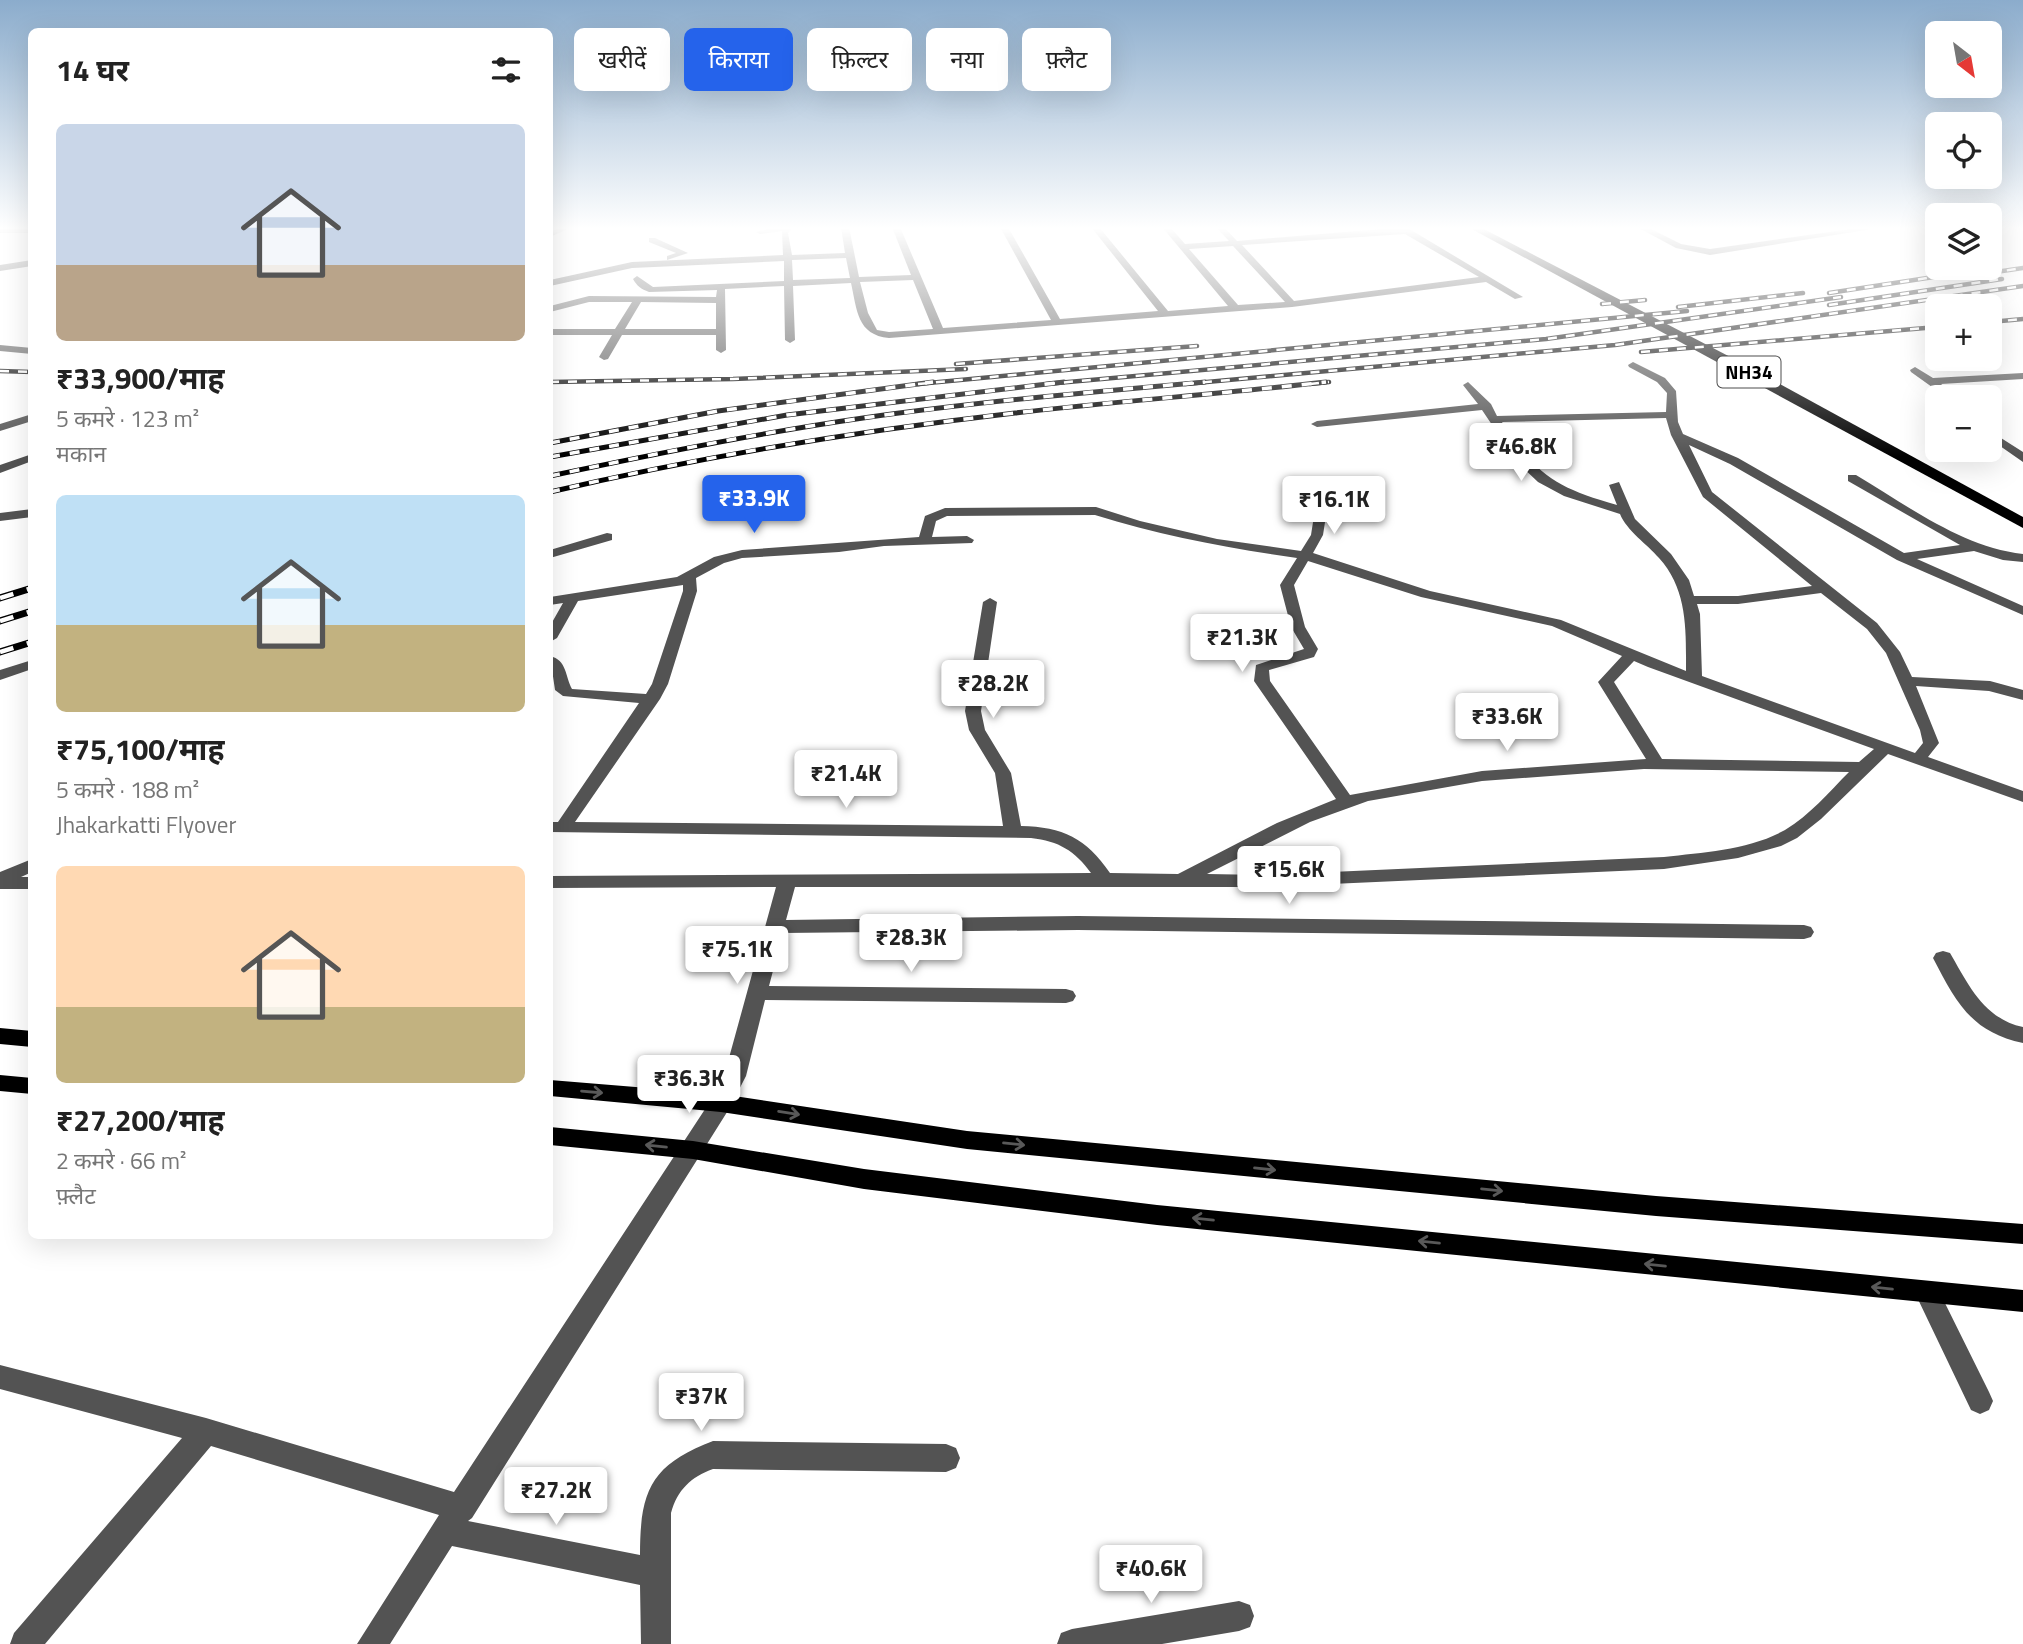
<!DOCTYPE html>
<html lang="hi">
<head>
<meta charset="utf-8">
<style>
  :root { --surface:#fff; --page:#f6f6f6; --text:#222; --muted:#767676; --accent:#2563eb }
  body { margin:0; font-family:"Titillium Web","Noto Sans Devanagari",sans-serif; background:var(--page); color:var(--text); height:100vh; display:flex; flex-direction:column; font-size:26px; white-space:nowrap }
  * { box-sizing:border-box; margin:0 }
  p { font-size:23px; color:var(--muted) }
  .icon { flex:none; width:38px; height:38px; fill:none; stroke:currentColor; stroke-width:2; stroke-linecap:round; stroke-linejoin:round }
  .map { position:relative; flex:1; overflow:hidden }
  .details { position:absolute; left:28px; top:28px; width:525px; height:1211px; display:flex; flex-direction:column; background:var(--surface); border-radius:10px; box-shadow:0 7px 28px #0002 }
  .details>* { flex:none }
  .top-card { position:absolute; left:574px; top:28px; width:665px; height:63px; display:flex; gap:14px }
  .needle { width:46px; rotate:149deg }
  .controls { position:absolute; left:1925px; top:21px; display:grid; gap:14px }
  .controls a { display:grid; place-items:center; width:77px; height:77px; border-radius:10px; background:var(--surface); box-shadow:0 7px 28px #0002; font-size:35px }
  .price { position:absolute; translate:-50% -60px; padding:0 16px; border-radius:7px; background:#fff; color:#222; font-size:23px; line-height:46px; filter:drop-shadow(0 2px 4px #0008) }
  .price::after { content:''; position:absolute; left:50%; top:42px; width:21px; height:16px; margin-left:-10px; background:inherit; clip-path:polygon(0 0,100% 0,50% 100%) }
  .price.selected { background:var(--accent); color:#fff }
  ul { padding:0; list-style:none }
  li { display:grid; align-content:center; gap:14px; height:371px; padding:0 28px }
  li span { display:grid; place-items:center; height:217px; border-radius:10px; color:#555 }
  li>.icon { margin-inline-start:auto }
  span .icon { width:126px; height:126px; fill:#fffc; stroke-width:1 }
  li b { font-size:30px }
  h2 { display:flex; justify-content:space-between; align-items:center; height:84px; padding:0 28px; font-size:30px }
  .pill { padding:0 24px; border-radius:10px; background:var(--surface); box-shadow:0 7px 28px #0002; font-size:24px; line-height:63px }
  .pill.selected { background:var(--accent); color:#fff }
  .map>svg:first-child { display:block }
</style>
</head>
<body>
<div class="map">
<svg width="2023" height="1644" viewBox="0 0 2023 1644">
  <rect width="100%" height="100%" fill="#fff"/>
  <g fill="none" stroke-linecap="round" stroke-linejoin="round">
    <!-- minor -->
    <path fill="#535353" fill-rule="evenodd" d="M561,227H572L550,237V232Z
      M775,227H793L788,233L792,255L845,253L841,227H849L859,277L911,275L892,227H900L943,328L1051,320L1000,227H1008L1060,319L1158,311L1091,227H1099L1168,311L1228,306L1162,227H1170L1185,244L1229,241L1216,227H1224L1237,241L1406,227L1523,297L1515,299L1486,282L1292,307L889,338C857,335 857,310 851,283L793,286L795,340L790,343L785,340L784,286L725,289L726,350L721,353L716,350V335H622L608,359L604,360L599,357L612,335H550V329H615L632,302H589L550,312V306L589,296L716,297L717,290L649,292C641,289 637,286 633,279L637,276L653,287L784,281V261L632,268L550,286V280L632,262L783,255L782,231L760,234L756,232ZM1405,234L1479,277L1294,301L1242,245ZM1233,246L1285,302L1238,305L1189,249ZM846,258L850,278L793,280L792,260ZM913,280L933,329L889,332L877,330L868,313L860,282ZM641,302L716,303V329H625Z
      M1637,227H1647L1681,244L1710,249L1865,227H1885L1710,255L1676,248Z
      M0,229H32V233H0Z
      M649,238H655L688,253L667,260V256L676,253L649,242Z
      M32,260V266L0,271V265Z
      M0,345L32,348V354L0,351Z
      M1633,362L1665,378L1676,391L1678,422L1683,434L1738,458L1904,553L1960,545L1848,481V475H1856C1908,506 1962,547 2023,554V562L2003,560L1974,551L1917,559L2023,606V615L1897,560L1730,464L1689,445L1712,492L1877,623L1900,652L1912,677L1990,681L2023,690V700L1989,691L1916,686L1939,743L1928,757L2023,791V802L1888,754L1821,819L1797,838L1781,846L1738,858L1664,869L1264,887H795L786,920L1078,916L1804,925L1811,927L1814,932L1811,937L1804,939L1078,930L783,933L769,986L1066,989L1073,991L1076,996L1073,1001L1066,1003L765,1000L746,1076L729,1109L472,1518L468,1521L640,1555C640,1490 651,1465 713,1441L946,1444L956,1448L960,1458L956,1468L946,1472L713,1469C691,1477 677,1490 671,1513V1644H641L640,1585L452,1546L390,1644H357L439,1515L211,1446L45,1644H10L14,1633L182,1438L0,1389V1365L206,1418L454,1492L713,1097L724,1076L776,887L550,888V876L1091,873C1075,851 1059,841 1031,838L550,832V822H558L639,703L563,696L555,690L550,656C567,660 565,676 572,689L646,694L652,684L683,591V585L578,601L557,638L550,642V626L563,603L550,605V597L677,577L714,557L742,550L919,537L925,516L945,508L1096,507L1140,521L1217,539L1301,551L1311,535L1316,503L1322,499L1328,503L1323,535L1313,553L1430,591L1561,620L1686,671C1686,631 1688,590 1659,558C1647,544 1627,531 1620,514L1564,496L1538,482L1517,462L1482,410L1317,427L1311,424L1317,421L1478,404L1463,385L1468,382L1491,404L1497,416L1666,412L1667,393L1657,382L1629,367L1628,365ZM1666,418L1671,435L1703,497L1812,586L1738,596H1694L1689,580L1671,554L1635,519L1619,482L1609,485L1617,505C1556,488 1536,475 1502,422ZM1095,515C1161,536 1228,548 1297,558L1280,585L1291,627L1304,649L1256,665L1254,681L1336,799L1277,823L1178,874L1110,873C1086,838 1063,827 1021,826L1011,773L985,730L981,711L997,602L990,598L983,602L965,711L969,730L995,773L1003,826L575,822L660,699L668,684L697,591L696,578L724,563L742,558L839,552L884,546L972,543L974,540L967,536L932,537L936,521L947,516ZM1308,561L1421,597L1552,626L1622,656L1598,682L1646,759L1482,771L1350,795L1270,681L1269,670L1314,657L1318,649L1305,627L1294,585ZM1821,593L1867,629L1886,653L1920,730L1923,743L1915,753L1702,676L1700,614L1697,604H1738ZM1634,661L1648,667L1874,749L1859,762L1662,759L1614,682ZM1644,769L1849,772C1829,792 1810,815 1785,830C1749,850 1704,852 1664,857L1264,875L1207,874L1310,822L1368,801L1482,781Z
      M1915,367L1933,378L2023,373V379L1941,384L1958,397H1946L1911,372L1910,370Z
      M32,414V421L0,431V424Z
      M1990,431L2023,452V462L1990,439Z
      M32,454V461L0,473V465Z
      M32,509V517L0,521V513Z
      M607,533L612,534V540L550,558V550Z
      M32,660V669L0,680V670Z
      M32,859V872L21,877H32V889H0V872Z
      M1943,951L1950,953C1968,984 1984,1019 2023,1027V1043C1971,1032 1956,1002 1933,958L1936,953Z
      M1927,1282L1936,1285L1989,1392L1993,1401L1989,1410L1980,1414L1971,1410L1915,1293L1918,1285Z
      M1239,1601L1250,1605L1254,1616L1250,1627L1239,1631L1162,1644H1057L1061,1633L1072,1629Z"/>
    <!-- major -->
    <path fill="#000" fill-rule="evenodd" d="M0,1028L32,1031V1047L0,1044Z
      M0,1075L32,1078V1094L0,1091Z
      M550,1080L721,1094L967,1131L1656,1196L2023,1224V1244L1656,1216L967,1149L721,1112L550,1096Z
      M550,1127L693,1141L864,1169L1157,1205L2023,1290V1312L1157,1225L864,1189L693,1159L550,1145Z"/>
    <!-- highway -->
    <path fill="#000" fill-rule="evenodd" d="M1468,227H1480L1738,361L2023,517V528Z"/>
    <!-- rail-far2 casing -->
    <g stroke="#000" stroke-width="4.5">
      <path id="rail-far2" d="M1989,273L2023,268
        M1829,293L1999,267
        M1602,304L1645,300
        M1829,305L2002,279
        M1678,307L1803,293
        M1990,322L2023,319
        M1641,352L1937,327
        M956,364L1197,346
        M0,371L32,372
        M550,382L733,379L966,369
        M918,384L1687,311
        M1046,384L1546,339L1841,297
        M1185,384L1615,345L2023,286
        M1310,384L1329,382"/>
    </g>
    <!-- rail-far1 casing -->
    <g stroke="#000" stroke-width="5">
      <path id="rail-far1" d="M550,443L718,411L933,382
        M550,457L787,415L1064,382
        M550,476C654,454 758,433 863,418C976,402 1091,392 1205,382
        M550,492C703,456 858,431 1015,413C1118,401 1222,394 1326,382"/>
    </g>
    <!-- rail casing -->
    <g stroke="#000" stroke-width="7">
      <path id="rail" d="M0,598L32,588
        M0,621L32,611
        M0,652L32,642"/>
    </g>
    <!-- rail-far2 -->
    <use href="#rail-far2" stroke="#fff" stroke-width="2.5" stroke-dasharray="9" stroke-linecap="butt"/>
    <!-- rail-far1 -->
    <use href="#rail-far1" stroke="#fff" stroke-width="3.5" stroke-dasharray="10" stroke-linecap="butt"/>
    <!-- rail -->
    <use href="#rail" stroke="#fff" stroke-width="4.5" stroke-dasharray="14" stroke-linecap="butt"/>
  </g>
  <!-- one-way arrows -->
  <defs><path id="oneway-shaft" d="M-6 0H5M1.5-3L5.5 0L1.5 3" fill="none" stroke-width="1.6" stroke-linecap="round" stroke-linejoin="round" transform="scale(1.75)"/></defs>
  <g stroke="#595959">
    <use href="#oneway-shaft" transform="translate(592 1092) rotate(5)"/>
    <use href="#oneway-shaft" transform="translate(789 1113) rotate(9)"/>
    <use href="#oneway-shaft" transform="translate(1014 1144) rotate(6)"/>
    <use href="#oneway-shaft" transform="translate(656 1146) rotate(-174)"/>
    <use href="#oneway-shaft" transform="translate(1265 1169) rotate(6)"/>
    <use href="#oneway-shaft" transform="translate(1492 1190) rotate(6)"/>
    <use href="#oneway-shaft" transform="translate(1203 1219) rotate(-174)"/>
    <use href="#oneway-shaft" transform="translate(1429 1242) rotate(-174)"/>
    <use href="#oneway-shaft" transform="translate(1655 1265) rotate(-174)"/>
    <use href="#oneway-shaft" transform="translate(1882 1288) rotate(-174)"/>
  </g>
  <!-- sky -->
  <linearGradient id="sky" x2="0" y2="1"><stop stop-color="#8baccc"/><stop offset="0.5" stop-color="#fff"/><stop offset="1" stop-color="#fff" stop-opacity="0"/></linearGradient>
  <rect width="2023" height="457" fill="url(#sky)"/>
  <g text-anchor="middle" stroke-width="5" stroke-linejoin="round" paint-order="stroke">
    <!-- shield labels -->
    <rect fill="#fff" stroke="#4c4c4c" stroke-width="2" x="1717.5" y="356.5" width="63" height="31" rx="5"/>
    <g font-size="19" font-weight="bold" fill="#000">
      <text x="1749" y="379">NH34</text>
    </g>
  </g>
</svg>
<div class="controls">
<a><svg class="needle" viewBox="-14 -14 28 28"><path d="M0-13l5 13h-10z" fill="#e53935"/><path d="M0 13l5-13h-10z" fill="#767676"/></svg></a>
<a><svg class="icon" aria-label="locate" viewBox="0 0 24 24"><circle cx="12" cy="12" r="6"/><path d="M12 2v4M12 18v4M2 12h4M18 12h4"/></svg></a>
<a><svg class="icon" aria-label="layers" viewBox="0 0 24 24"><path d="M12 4l9 5-9 5-9-5zM3 14l9 5 9-5"/></svg></a>
<a>+</a>
<a>−</a>
</div>
<b class="price" style="left:1521px;top:483px">₹46.8K</b>
<b class="price selected" style="left:754px;top:535px">₹33.9K</b>
<b class="price" style="left:1334px;top:536px">₹16.1K</b>
<b class="price" style="left:1242px;top:674px">₹21.3K</b>
<b class="price" style="left:993px;top:720px">₹28.2K</b>
<b class="price" style="left:1507px;top:753px">₹33.6K</b>
<b class="price" style="left:846px;top:810px">₹21.4K</b>
<b class="price" style="left:1289px;top:906px">₹15.6K</b>
<b class="price" style="left:911px;top:974px">₹28.3K</b>
<b class="price" style="left:737px;top:986px">₹75.1K</b>
<b class="price" style="left:689px;top:1115px">₹36.3K</b>
<b class="price" style="left:701px;top:1433px">₹37K</b>
<b class="price" style="left:556px;top:1527px">₹27.2K</b>
<b class="price" style="left:1151px;top:1605px">₹40.6K</b>
<div class="top-card">
<a class="pill">खरीदें</a>
<a class="pill selected">किराया</a>
<a class="pill">फ़िल्टर</a>
<a class="pill">नया</a>
<a class="pill">फ़्लैट</a>
</div>
<section class="details">
<h2>14 घर<svg class="icon" aria-label="filters" viewBox="0 0 24 24"><path d="M4 7h16M4 17h16"/><circle cx="9" cy="7" r="2"/><circle cx="15" cy="17" r="2"/></svg></h2>
<ul>
<li><span style="background:linear-gradient(#c9d6e8 65%,#b9a48a 0)"><svg class="icon" aria-label="home" viewBox="0 0 24 24"><path d="M3 11l9-7 9 7M6 9v11h12V9"/></svg></span><div><b>₹33,900/माह</b><p>5 कमरे · 123 m²</p><p>मकान</p></div></li>
<li><span style="background:linear-gradient(#bfe0f5 60%,#c2b280 0)"><svg class="icon" aria-label="home" viewBox="0 0 24 24"><path d="M3 11l9-7 9 7M6 9v11h12V9"/></svg></span><div><b>₹75,100/माह</b><p>5 कमरे · 188 m²</p><p>Jhakarkatti Flyover</p></div></li>
<li><span style="background:linear-gradient(#ffd9b3 65%,#c2b280 0)"><svg class="icon" aria-label="home" viewBox="0 0 24 24"><path d="M3 11l9-7 9 7M6 9v11h12V9"/></svg></span><div><b>₹27,200/माह</b><p>2 कमरे · 66 m²</p><p>फ़्लैट</p></div></li>
</ul>
</section>
</div>
</body>
</html>
